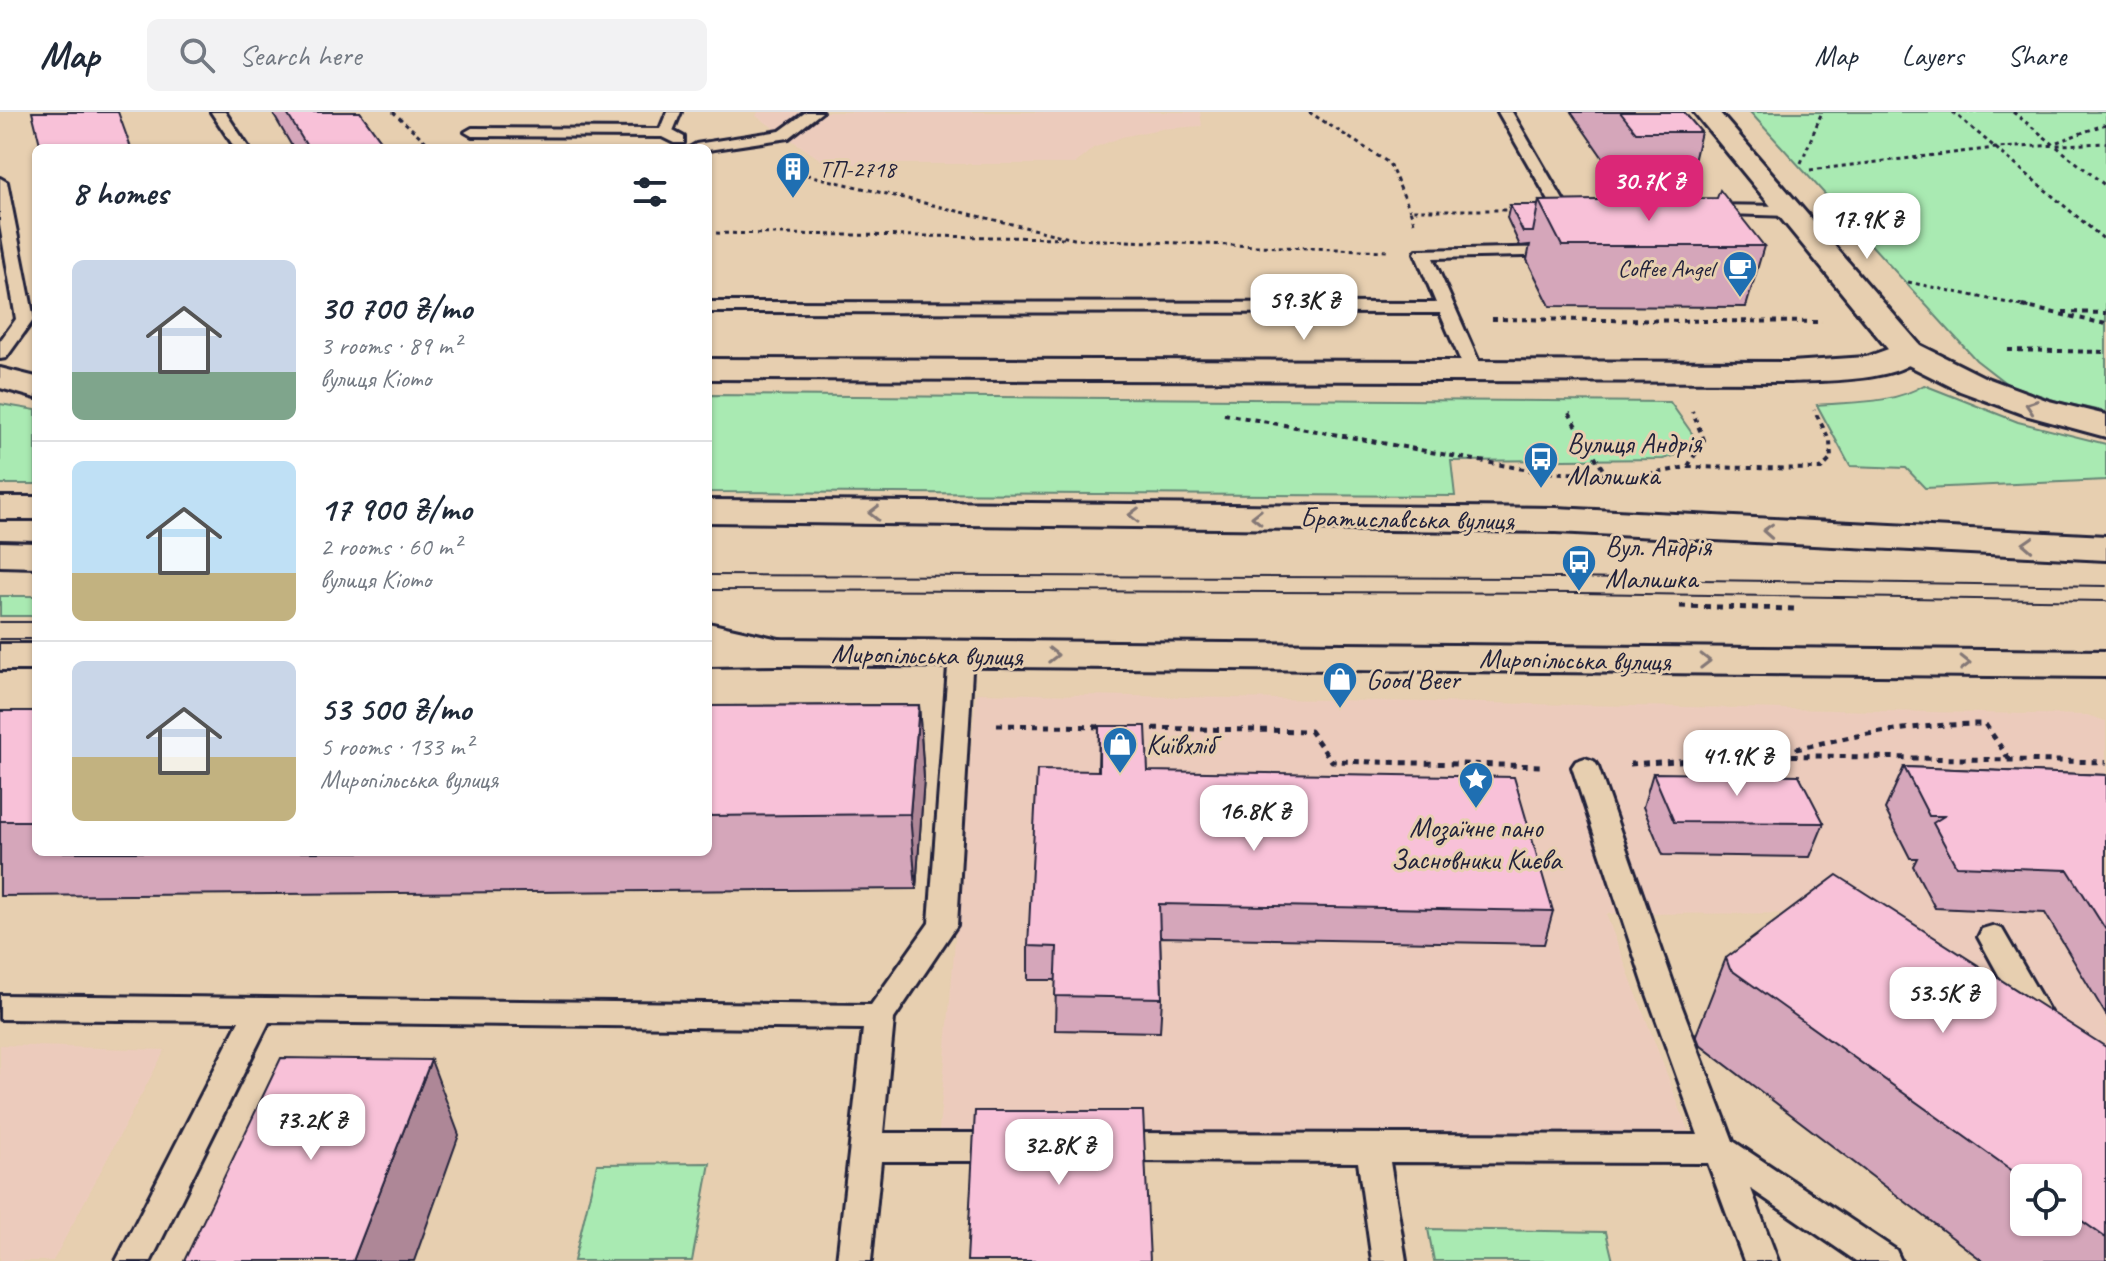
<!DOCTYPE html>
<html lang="en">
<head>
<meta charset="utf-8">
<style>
  :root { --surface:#fff; --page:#f2f2f3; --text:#1f2937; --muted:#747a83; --line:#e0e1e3; --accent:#db2777 }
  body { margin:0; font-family:Caveat,sans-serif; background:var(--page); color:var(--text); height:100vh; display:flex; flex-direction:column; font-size:30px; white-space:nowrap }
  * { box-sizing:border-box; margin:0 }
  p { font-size:26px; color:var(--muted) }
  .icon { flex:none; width:44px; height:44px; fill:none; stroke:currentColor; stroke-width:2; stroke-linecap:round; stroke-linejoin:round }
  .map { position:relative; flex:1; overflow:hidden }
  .sheet { position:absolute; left:32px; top:32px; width:680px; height:712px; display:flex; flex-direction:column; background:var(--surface); border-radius:12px; box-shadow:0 2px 6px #0004 }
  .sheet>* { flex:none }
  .fabs { position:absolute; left:2010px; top:1052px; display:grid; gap:16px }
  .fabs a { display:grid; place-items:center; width:72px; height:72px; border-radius:12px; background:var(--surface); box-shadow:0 2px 6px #0004; font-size:40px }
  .price { position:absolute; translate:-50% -68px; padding:0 18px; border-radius:16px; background:#fff; color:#222; font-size:26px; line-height:52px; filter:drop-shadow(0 2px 4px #0008) }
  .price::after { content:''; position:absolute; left:50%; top:48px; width:24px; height:18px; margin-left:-12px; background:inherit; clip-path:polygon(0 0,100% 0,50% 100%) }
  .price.selected { background:var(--accent); color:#fff }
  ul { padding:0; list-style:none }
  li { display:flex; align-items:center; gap:24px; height:200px; padding:0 40px }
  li+li { border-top:2px solid var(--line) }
  li span { display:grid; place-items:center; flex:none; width:224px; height:160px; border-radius:12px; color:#555 }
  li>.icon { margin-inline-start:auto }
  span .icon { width:96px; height:96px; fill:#fffc; stroke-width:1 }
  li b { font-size:34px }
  h2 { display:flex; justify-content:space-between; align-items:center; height:96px; padding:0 40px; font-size:34px }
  header { display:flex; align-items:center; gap:48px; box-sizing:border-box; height:112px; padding:0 40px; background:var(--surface); border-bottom:2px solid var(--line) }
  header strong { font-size:38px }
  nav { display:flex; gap:44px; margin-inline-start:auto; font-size:28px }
  .search { width:560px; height:72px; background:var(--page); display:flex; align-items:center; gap:20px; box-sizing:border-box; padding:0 28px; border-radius:12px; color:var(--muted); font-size:30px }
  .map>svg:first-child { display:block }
</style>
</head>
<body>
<header>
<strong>Map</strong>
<div class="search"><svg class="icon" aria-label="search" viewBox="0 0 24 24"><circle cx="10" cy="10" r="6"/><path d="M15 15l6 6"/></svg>Search here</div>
<nav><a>Map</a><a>Layers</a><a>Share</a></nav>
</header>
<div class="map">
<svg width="2106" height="1149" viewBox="0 0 2106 1149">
  <rect width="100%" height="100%" fill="#e7cfb0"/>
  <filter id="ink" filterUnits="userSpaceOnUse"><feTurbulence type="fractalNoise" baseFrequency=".0125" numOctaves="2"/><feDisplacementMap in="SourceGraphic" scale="16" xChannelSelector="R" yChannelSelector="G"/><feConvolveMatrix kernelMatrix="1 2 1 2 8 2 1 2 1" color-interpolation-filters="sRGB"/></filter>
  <g filter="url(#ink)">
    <!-- built -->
    <path fill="#eccbbc" d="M758,0H1200L1202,14L1160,17L1122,25L1093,36L1075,52H827L756,4Z
      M976,581L2087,603L2106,609V958L1830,801L1606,802L1690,1023L939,1018Z
      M0,933L165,938L53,1149H0Z"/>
    <!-- green -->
    <path fill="#a9eab2" stroke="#668676" stroke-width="2" d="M1750,0H2106V300L2060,290L2007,272L1976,248Z
      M1924,273L2018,310L2106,332V368L1925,376L1906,356L1850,354L1817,293C1851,290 1894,292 1924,273Z
      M708,283L1670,290L1696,327L1680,342L1663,347L1451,349L1455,384L708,380Z
      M0,292L36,298V372H0Z
      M0,484H36V504H0Z
      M710,1051L692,1149H574L597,1052Z
      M1428,1117L1606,1120L1613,1149H1434Z"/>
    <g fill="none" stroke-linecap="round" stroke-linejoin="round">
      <!-- service casing -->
      <g stroke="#22223b" stroke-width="6">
        <path id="service" d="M211,0H225L249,36H235Z
          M667,0H681L673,19L684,25V31H674L662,25L472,24L465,20L472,16L660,17Z
          M806,0H822L789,26L708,38V36H689L696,32L780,19Z
          M1498,0H1512L1566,93L1587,95V101H1556Z
          M0,66L7,70L34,207L6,246L0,247V229L16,207L0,113Z
          M1703,93L1789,94L1797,99L1789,104L1698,101L1695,98Z
          M1560,135L1566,137V143L1433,146L1483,259L1474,264L1465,259L1440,201L708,200V190L1436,191L1415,141L1417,138Z
          M961,535L969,537L973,542L957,813L894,907L883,1021H1003L1014,1025L1019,1035L1014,1045L1003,1049H881L871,1149H837L863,917L269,910L151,1149H116L239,909L0,907V883L871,893L929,811L949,542L953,537Z
          M1585,646L1594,649L1598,655L1677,882L1733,1029L1896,1138L1901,1149H1856L1751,1077L1778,1149H1744L1708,1051L1390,1050L1406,1149H1372L1358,1050L1112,1049L1101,1045L1096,1035L1101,1025L1112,1021L1698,1023L1647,882L1572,655L1576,649Z
          M1992,814L2002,817L2051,902L2055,910L2051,918L2040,922L2029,918L1978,825L1982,817Z"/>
      </g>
      <!-- minor casing -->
      <g stroke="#22223b" stroke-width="6">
        <path id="minor" d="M1908,230L1920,233L1924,240C1903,271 1825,268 1791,270L708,267V247L1791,250L1866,245Z
          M0,256L36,265V286L0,276Z"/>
      </g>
      <!-- tertiary casing -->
      <g stroke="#22223b" stroke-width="6">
        <path id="tertiary" d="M1694,0H1719L1920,233L1984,265L2049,289L2106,303V325L2025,303L1960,279L1896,247Z
          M779,527L794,531L800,540L794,549L779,553L708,554V528Z
          M0,532H36V558H0Z"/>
      </g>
      <!-- primary casing -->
      <g stroke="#22223b" stroke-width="6">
        <path id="primary" d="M0,385H36V407H0Z
          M708,388L1556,396L2106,424V448L1556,420L708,410Z
          M0,430L36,431V455L0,454Z
          M708,511L779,527L2106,539V565L779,553L708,537Z"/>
      </g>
      <!-- path-far2 -->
      <path stroke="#22223b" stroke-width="3" stroke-dasharray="4 4" stroke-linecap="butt" d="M393,0L433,36
        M1309,0L1389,51L1410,98
        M1953,0L2106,129
        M2013,0L2106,74
        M2057,30L2106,12
        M1801,51L1822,0
        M1810,58L1995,36L2106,31
        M791,59L1074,127L1388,139
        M1414,110L1410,98H1515
        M708,121L1065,126
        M1908,170L2032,196"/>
      <!-- path-far1 -->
      <path stroke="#22223b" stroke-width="4" stroke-dasharray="5 5" stroke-linecap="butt" d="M2022,194L2106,212
        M2063,200L2106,201
        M1492,207L1822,210
        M2008,238L2106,240
        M1569,301L1605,361
        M1224,302L1540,360L1642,364L1687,355L1821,357L1831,347L1830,329L1814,298
        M1688,354L1704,328L1692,299"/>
      <!-- path -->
      <path stroke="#22223b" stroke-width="5" stroke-dasharray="6 6" stroke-linecap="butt" d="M1680,494L1796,497
        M997,613L1103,615
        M1141,616L1310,619L1332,649L1545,654
        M2009,647L1985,612C1912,612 1844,624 1773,643L2106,650
        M1630,652L1773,643"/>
      <!-- service -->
      <use href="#service" fill="#e7cfb0" fill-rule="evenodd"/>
      <!-- minor -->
      <use href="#minor" fill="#e7cfb0" fill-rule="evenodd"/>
      <!-- tertiary -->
      <use href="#tertiary" fill="#e7cfb0" fill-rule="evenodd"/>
      <!-- primary -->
      <use href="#primary" fill="#e7cfb0" fill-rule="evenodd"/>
      <!-- tram -->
      <path stroke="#22223b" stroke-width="2" d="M708,463L1560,466L2106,474
        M708,478L1579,481L2106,489
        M0,510H36
        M0,527H36"/>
    </g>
    <!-- wall -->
    <path fill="#d5a6ba" stroke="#22223b" stroke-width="2" fill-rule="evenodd" d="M272,0H360L386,36H293Z
      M1571,0H1684L1701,20L1688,75H1623Z
      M1539,89L1764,134L1746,195L1550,194L1527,148L1530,133L1520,134L1507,106L1510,93H1538Z
      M919,593L924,666L916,777L0,784V599H36V740H708V594Z
      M1099,614L1148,659L1553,799L1544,832L1160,825L1162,886L1160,920L1055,918L1056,868H1028V834L1098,659Z
      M1904,655L2106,663V903L2045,801L1935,796L1913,754L1917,746H1910L1885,697Z
      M1653,661L1824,711L1810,745L1663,743L1643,695Z
      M1726,846L2106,935V1149H1983L1700,933L1696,923ZM2024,1066H2068V1110H2024Z"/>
    <!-- shaded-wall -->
    <path fill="#ae8797" stroke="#22223b" stroke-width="2" d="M919,593L924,666L916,777L910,702Z
      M431,948L459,1023L414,1149H353Z"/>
    <!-- building -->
    <path fill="#f8c1d8" stroke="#22223b" stroke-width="2" d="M32,0H118L131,36H41Z
      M286,0H360L386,36H308Z
      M1620,0H1684L1701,20H1636Z
      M1720,78L1764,134H1562L1539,89L1717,86Z
      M1510,93H1538L1533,120H1523Z
      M919,593L910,702L708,704V594Z
      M0,599H36V709H0Z
      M1099,614H1146L1148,659L1514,665L1553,799L1159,792L1162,886L1055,884L1057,835L1028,834L1037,658L1099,659Z
      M1904,655L2106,663V818L2068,758L1956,754L1933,711L1944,704H1929Z
      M1653,661L1799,663L1824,711L1674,710Z
      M1837,763L2106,935V1126L2068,1099V1066H2024V1067L1730,857L1726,846Z
      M281,946L431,948L353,1149H184Z
      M975,999H1143L1150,1149H967Z"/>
    <!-- one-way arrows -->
    <defs><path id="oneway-chevron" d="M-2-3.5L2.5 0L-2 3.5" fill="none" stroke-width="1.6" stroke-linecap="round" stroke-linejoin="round" transform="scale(2)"/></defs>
    <g stroke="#847876">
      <use href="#oneway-chevron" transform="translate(2031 294) rotate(-161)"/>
      <use href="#oneway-chevron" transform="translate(874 401) rotate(-179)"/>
      <use href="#oneway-chevron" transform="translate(1134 403) rotate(-179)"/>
      <use href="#oneway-chevron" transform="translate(1257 405) rotate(-179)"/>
      <use href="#oneway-chevron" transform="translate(1768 419) rotate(-177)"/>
      <use href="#oneway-chevron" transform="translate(2028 432) rotate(-177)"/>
      <use href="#oneway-chevron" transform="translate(1053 543) rotate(1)"/>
      <use href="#oneway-chevron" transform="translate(1705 549) rotate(1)"/>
      <use href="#oneway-chevron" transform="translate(1965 551) rotate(1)"/>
    </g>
  </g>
  <!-- icons -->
  <defs>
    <g id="building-pin" transform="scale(1.8)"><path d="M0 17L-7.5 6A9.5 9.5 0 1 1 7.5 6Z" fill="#1f6fb2" stroke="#e7cfb0"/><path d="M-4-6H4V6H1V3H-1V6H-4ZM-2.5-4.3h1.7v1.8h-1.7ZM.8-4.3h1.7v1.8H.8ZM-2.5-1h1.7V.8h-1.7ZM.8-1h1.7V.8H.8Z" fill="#fff"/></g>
    <g id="cafe-pin" transform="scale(1.8)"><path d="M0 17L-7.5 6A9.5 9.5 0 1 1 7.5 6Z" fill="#1f6fb2" stroke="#e7cfb0"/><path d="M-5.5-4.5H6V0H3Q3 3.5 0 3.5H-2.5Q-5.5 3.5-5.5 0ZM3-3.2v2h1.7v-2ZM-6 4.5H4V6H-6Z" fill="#fff"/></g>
    <g id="bus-pin" transform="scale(1.8)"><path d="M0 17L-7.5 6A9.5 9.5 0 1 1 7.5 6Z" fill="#1f6fb2" stroke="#e7cfb0"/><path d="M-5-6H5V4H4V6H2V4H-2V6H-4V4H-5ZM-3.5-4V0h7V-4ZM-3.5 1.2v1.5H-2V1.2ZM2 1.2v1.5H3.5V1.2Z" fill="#fff"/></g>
    <g id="shop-pin" transform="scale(1.8)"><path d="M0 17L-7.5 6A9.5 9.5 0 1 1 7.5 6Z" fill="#1f6fb2" stroke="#e7cfb0"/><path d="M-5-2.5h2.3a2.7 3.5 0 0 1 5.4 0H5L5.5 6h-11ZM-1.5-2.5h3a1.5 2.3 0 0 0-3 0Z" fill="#fff"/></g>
    <g id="sight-pin" transform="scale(1.8)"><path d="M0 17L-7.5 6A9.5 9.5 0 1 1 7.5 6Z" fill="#1f6fb2" stroke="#e7cfb0"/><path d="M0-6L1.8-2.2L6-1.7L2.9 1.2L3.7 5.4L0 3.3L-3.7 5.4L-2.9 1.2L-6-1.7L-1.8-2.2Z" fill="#fff"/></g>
  </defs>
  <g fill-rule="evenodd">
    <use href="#building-pin" x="793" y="57"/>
    <use href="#cafe-pin" x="1740" y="156"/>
    <use href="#bus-pin" x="1541" y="347"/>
    <use href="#bus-pin" x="1579" y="450"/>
    <use href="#shop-pin" x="1340" y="567"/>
    <use href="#shop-pin" x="1120" y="632"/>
    <use href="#sight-pin" x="1476" y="667"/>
  </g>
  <g text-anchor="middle" stroke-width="6" stroke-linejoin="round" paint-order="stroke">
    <!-- far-poi labels -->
    <g font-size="24" fill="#22223b" stroke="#e7cfb0" text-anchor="start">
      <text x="819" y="65">ТП-2718</text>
      <text x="1714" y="164" text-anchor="end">Coffee Angel</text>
    </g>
    <!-- poi labels -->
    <g font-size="28" fill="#22223b" stroke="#e7cfb0" text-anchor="start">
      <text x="1567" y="341">Вулиця Андрія<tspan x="1567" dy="32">Малишка</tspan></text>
      <text x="1605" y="444">Вул. Андрія<tspan x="1605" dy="32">Малишка</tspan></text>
      <text x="1366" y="577">Good Beer</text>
      <text x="1146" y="642">Київхліб</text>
      <text x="1476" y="725" text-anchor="middle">Мозаїчне пано<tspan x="1476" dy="32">Засновники Києва</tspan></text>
    </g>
    <!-- street labels -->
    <g font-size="28" fill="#22223b" stroke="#e7cfb0">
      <text transform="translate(1407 406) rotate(1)" y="10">Братиславська вулиця</text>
      <text transform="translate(927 542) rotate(1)" y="10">Миропільська вулиця</text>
      <text transform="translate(1575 547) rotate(1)" y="10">Миропільська вулиця</text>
    </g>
  </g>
</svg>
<div class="fabs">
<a><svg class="icon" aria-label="locate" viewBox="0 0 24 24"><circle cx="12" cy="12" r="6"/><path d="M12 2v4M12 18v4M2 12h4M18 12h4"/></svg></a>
</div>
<b class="price selected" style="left:1649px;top:111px">30.7K ₴</b>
<b class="price" style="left:1867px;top:149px">17.9K ₴</b>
<b class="price" style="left:1304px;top:230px">59.3K ₴</b>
<b class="price" style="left:1737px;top:686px">41.9K ₴</b>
<b class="price" style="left:1254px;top:741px">16.8K ₴</b>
<b class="price" style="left:1943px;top:923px">53.5K ₴</b>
<b class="price" style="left:311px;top:1050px">73.2K ₴</b>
<b class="price" style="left:1059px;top:1075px">32.8K ₴</b>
<section class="sheet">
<h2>8 homes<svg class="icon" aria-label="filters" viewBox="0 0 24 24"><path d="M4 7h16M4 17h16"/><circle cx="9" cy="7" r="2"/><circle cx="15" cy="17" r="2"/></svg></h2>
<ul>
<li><span style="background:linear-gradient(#c9d6e8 70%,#7fa58c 0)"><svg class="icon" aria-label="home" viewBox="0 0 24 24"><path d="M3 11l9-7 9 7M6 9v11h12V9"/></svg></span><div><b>30 700 ₴/mo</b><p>3 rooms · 89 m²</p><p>вулиця Кіото</p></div></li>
<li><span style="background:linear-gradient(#bfe0f5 70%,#c2b280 0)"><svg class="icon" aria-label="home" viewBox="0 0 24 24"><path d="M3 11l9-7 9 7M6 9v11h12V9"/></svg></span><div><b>17 900 ₴/mo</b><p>2 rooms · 60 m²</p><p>вулиця Кіото</p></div></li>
<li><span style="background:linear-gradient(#c9d6e8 60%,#c2b280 0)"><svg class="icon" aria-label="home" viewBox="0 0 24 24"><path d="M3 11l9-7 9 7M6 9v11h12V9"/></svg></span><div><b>53 500 ₴/mo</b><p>5 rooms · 133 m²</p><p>Миропільська вулиця</p></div></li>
</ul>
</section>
</div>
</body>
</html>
